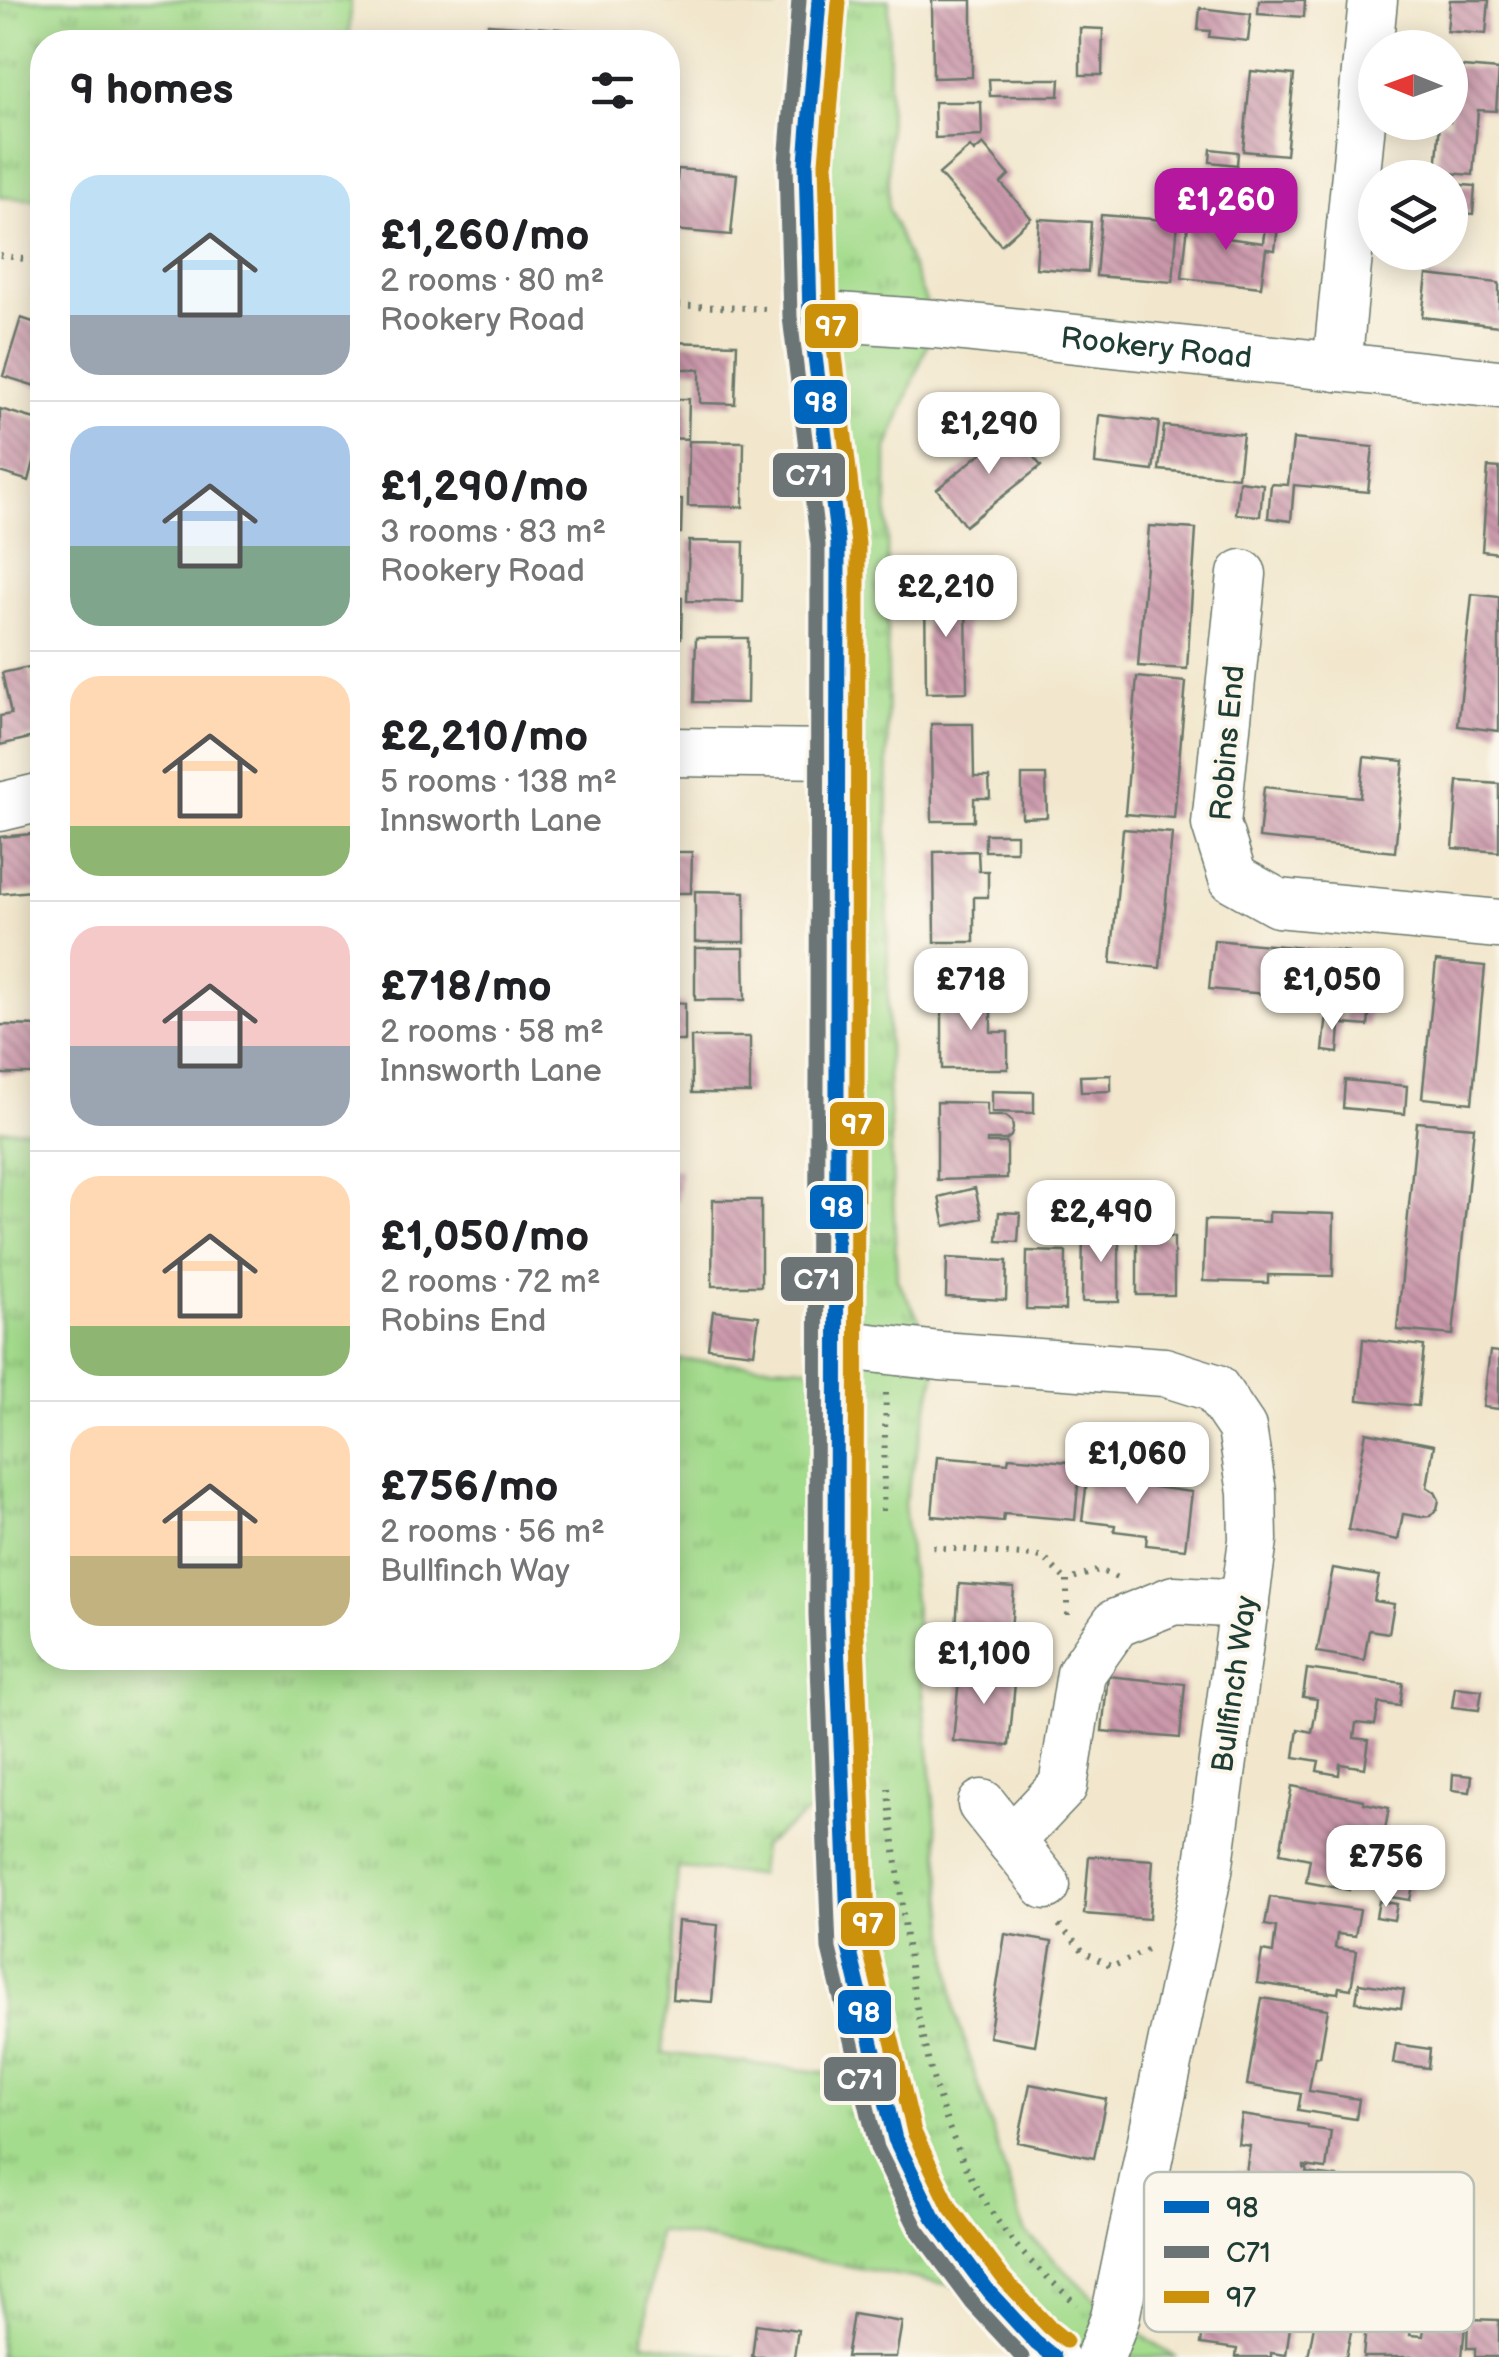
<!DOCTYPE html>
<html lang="en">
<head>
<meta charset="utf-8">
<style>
  :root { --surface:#fff; --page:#f2f2f2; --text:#202124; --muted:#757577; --line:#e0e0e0; --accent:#b5179e }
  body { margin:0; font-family:"Balsamiq Sans",sans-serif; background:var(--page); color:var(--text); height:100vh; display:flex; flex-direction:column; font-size:38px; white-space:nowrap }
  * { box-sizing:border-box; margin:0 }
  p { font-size:32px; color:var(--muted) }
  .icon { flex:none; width:55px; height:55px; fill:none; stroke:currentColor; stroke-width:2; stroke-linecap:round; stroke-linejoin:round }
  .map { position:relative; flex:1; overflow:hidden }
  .panel { position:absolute; left:30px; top:30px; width:650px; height:1640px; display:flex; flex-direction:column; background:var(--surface); border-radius:40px; box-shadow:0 5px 25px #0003 }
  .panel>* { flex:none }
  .needle { width:65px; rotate:271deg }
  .fabs { position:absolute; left:1358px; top:30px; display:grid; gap:20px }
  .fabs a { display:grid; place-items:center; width:110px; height:110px; border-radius:50%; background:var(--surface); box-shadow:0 5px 25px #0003; font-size:50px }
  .price { position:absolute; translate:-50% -85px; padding:0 22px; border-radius:20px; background:#fff; color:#222; font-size:32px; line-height:65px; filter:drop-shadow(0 2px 5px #0008) }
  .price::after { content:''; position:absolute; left:50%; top:60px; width:30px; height:22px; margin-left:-15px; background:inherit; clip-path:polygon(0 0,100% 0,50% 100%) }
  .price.selected { background:var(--accent); color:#fff }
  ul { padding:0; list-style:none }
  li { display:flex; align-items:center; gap:30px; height:250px; padding:0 40px }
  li+li { border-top:2px solid var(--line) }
  li span { display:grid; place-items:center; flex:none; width:280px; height:200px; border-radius:30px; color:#555 }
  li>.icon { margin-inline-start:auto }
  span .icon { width:120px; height:120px; fill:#fffc; stroke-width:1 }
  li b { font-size:42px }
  h2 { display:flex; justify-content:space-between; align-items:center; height:120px; padding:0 40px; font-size:42px }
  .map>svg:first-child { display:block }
</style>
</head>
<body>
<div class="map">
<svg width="1499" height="2357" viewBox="0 0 1499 2357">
  <defs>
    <pattern id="grass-tufts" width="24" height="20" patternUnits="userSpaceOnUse" patternTransform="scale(2.5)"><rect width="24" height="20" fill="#a4dc8d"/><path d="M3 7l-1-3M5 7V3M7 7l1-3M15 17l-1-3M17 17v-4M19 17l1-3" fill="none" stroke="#85b474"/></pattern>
    <pattern id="building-back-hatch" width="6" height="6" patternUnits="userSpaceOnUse" patternTransform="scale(2.5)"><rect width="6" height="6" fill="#cb98ab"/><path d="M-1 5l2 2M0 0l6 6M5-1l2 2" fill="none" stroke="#a47d8c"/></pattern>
  </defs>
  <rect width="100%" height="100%" fill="#fbf7ec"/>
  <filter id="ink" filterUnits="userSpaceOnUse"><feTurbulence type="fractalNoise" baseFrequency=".01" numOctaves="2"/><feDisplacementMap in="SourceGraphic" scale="20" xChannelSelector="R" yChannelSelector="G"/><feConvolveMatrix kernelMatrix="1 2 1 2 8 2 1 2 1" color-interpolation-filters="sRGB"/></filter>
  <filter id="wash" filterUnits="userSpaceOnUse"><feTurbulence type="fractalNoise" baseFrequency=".0048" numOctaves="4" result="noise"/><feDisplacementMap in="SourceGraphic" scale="40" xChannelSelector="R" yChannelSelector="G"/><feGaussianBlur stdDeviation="2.25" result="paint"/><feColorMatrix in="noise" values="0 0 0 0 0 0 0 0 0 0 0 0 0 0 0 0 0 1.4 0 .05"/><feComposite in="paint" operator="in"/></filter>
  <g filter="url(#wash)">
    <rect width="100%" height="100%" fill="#f2e7cd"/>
    <!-- grass -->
    <path fill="url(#grass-tufts)" stroke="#628c60" stroke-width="2.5" fill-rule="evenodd" d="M0,0H351L349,42H42V200L0,197Z
      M666,0H776V8Z
      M819,0H889L888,208L935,324L887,449L888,1084L897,1280L940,1356L904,1503L955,2012L1024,2231L1115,2318L1175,2357H1032L989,2292L658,2231L643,2343L736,2357H0V1130L42,1129V1658H668V1359L837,1369ZM841,1810L878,2079L663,2053L678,1868L759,1875L762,1846L810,1811Z"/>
    <g id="blocks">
      <!-- building -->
      <path fill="url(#building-back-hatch)" d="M932,0H972V77L933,78Z
        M1259,0H1305L1304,17L1258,14Z
        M1450,0H1489L1486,34L1447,31Z
        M1200,8L1251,14L1248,41L1209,37L1210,31L1198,30Z
        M488,24L635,34V42H487Z
        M1080,28L1103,29L1102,75H1080Z
        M1450,66L1499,70L1496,111L1478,110L1473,175L1436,172L1440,122H1450Z
        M1251,71L1294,75L1286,155L1243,151Z
        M989,79H1060L1059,96H990Z
        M934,102H981L982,136L935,138Z
        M983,144L1009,175L1001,183L1031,218L1001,245L939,174L970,147L974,152Z
        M1211,149L1238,152L1237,165L1210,162Z
        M678,169L737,174L731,235L673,230Z
        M1450,184L1475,186L1473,214L1450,212Z
        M1241,197L1272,201L1269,216L1240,213Z
        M1101,215L1178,221L1173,282L1096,276Z
        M1189,216L1229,221L1226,238L1263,243L1266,217L1279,219L1275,250L1266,249L1261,287L1182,278Z
        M1039,219L1091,222L1088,272L1036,268Z
        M1427,275L1499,283V326L1422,317Z
        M21,318L42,325V388L3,376Z
        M668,342L737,344L735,404L700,403V369H668Z
        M668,399H689L688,439L668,438Z
        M0,409L42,421V431L29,481L0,472Z
        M1099,415L1159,422L1153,471L1095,464Z
        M1164,426L1243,434L1238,477L1159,470Z
        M1011,429L1041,466L965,526L937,489Z
        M1293,439L1373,447L1368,492L1294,485L1291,521L1268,518L1271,484L1288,485Z
        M689,441L744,442L743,507L688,506Z
        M1488,467L1499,468V553L1482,551Z
        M1239,481L1263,484L1260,516L1236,514Z
        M668,499H682L681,533H668Z
        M1149,526L1196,529L1187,669L1138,666Z
        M689,541L744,542L743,602L687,601Z
        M966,587L967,692L926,693L925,588Z
        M1472,594L1499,597V731L1458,726Z
        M668,597H682L681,638H668Z
        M696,638H748L747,703L694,702Z
        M29,667L42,735L0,745V716L11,714L2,673Z
        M1137,677L1186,682L1174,818L1125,814Z
        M931,724H973L974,777H989L990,798H974V821H932Z
        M1364,757L1404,761L1395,852L1259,838L1264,787L1360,797Z
        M1022,775H1046L1047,817L1022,818Z
        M1458,781L1499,784V852L1453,848Z
        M1123,829L1172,833L1160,968L1111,963Z
        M42,833V890L0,894V837Z
        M985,834H1016V851H985Z
        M978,851L979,871H988V897H974V942H935L934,852Z
        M668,852H692L691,893H668Z
        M695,891L745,892V942H695Z
        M1214,940L1348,952L1344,1001L1209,989Z
        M695,948H744L745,1000H695Z
        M1436,961L1485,966L1472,1103L1422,1098Z
        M942,992H991V1032H1008V1069H942Z
        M1347,993L1371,995L1368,1026L1344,1024Z
        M668,1002L685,1003V1041H668Z
        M1327,1013L1341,1014L1338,1053L1323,1051Z
        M0,1025L42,1026V1074H0Z
        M691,1037H750V1093H692Z
        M1111,1075V1091L1081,1092L1080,1076Z
        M1345,1080L1407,1086L1405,1114L1343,1108Z
        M992,1091L1034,1092V1113L992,1112Z
        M937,1102L987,1103V1116H1006L1012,1121L1013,1129L1011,1136L1006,1140H987V1143H1007V1178L937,1180Z
        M1417,1122L1474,1127L1453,1335L1397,1330Z
        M668,1168L680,1169L678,1201L668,1200Z
        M975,1188L982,1218L945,1226L939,1197Z
        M713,1200H761V1286H712Z
        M999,1212L1020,1213L1018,1242L997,1241Z
        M1269,1212L1334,1214L1333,1276L1268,1275V1283L1203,1281L1205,1220L1269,1222Z
        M1083,1227H1119V1302H1082Z
        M1137,1237H1174V1295H1137Z
        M1027,1251L1066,1252L1065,1310L1026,1309Z
        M947,1258L1007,1261L1006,1300L946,1297Z
        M713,1311L759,1316L754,1353L708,1348Z
        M1363,1339L1424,1346L1418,1406L1358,1400Z
        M1490,1351L1499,1352V1409L1483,1407Z
        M1366,1432L1434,1445L1427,1487L1435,1492L1439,1500L1437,1509L1430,1516L1421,1517L1403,1514L1398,1540L1348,1530Z
        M937,1457L1008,1463L1009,1457L1080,1463L1075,1520L1004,1514L1003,1522L932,1516Z
        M1089,1464L1122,1468L1121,1476L1154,1480L1153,1487L1192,1492L1185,1549L1146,1545L1147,1535L1114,1531L1115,1525L1082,1521Z
        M1333,1568L1379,1576L1374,1601L1394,1604L1389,1633L1369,1630L1364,1660L1317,1652Z
        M959,1584L1014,1588L1009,1661L954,1657Z
        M960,1668L1016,1673L1009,1746L953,1741Z
        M1307,1669L1403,1683L1400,1706L1379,1703L1375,1725L1356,1723L1354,1738L1369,1740L1365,1768L1340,1764L1339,1775L1317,1771L1319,1761L1294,1757L1298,1729L1312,1732L1315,1716L1317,1699L1303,1697Z
        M1108,1676L1185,1684L1180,1738L1102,1731Z
        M1455,1687L1482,1690L1479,1710L1452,1707Z
        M1453,1774L1472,1776L1470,1792L1452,1790Z
        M1292,1786L1364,1800V1803L1389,1808L1383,1841L1358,1836L1356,1844L1337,1841L1333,1863L1353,1867L1349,1890L1306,1882L1310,1859L1280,1853Z
        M1089,1856L1153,1860L1149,1919L1084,1914Z
        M1386,1882L1413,1886L1410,1900L1384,1896Z
        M1270,1897L1360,1910L1355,1936L1337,1934L1335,1948L1357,1951L1351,1989L1339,1987L1338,1993L1329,1992V1993L1257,1983L1262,1951L1273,1953L1276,1927L1265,1925Z
        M1379,1901L1397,1904L1394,1920L1376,1917Z
        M678,1921L718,1925L712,2002L672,1999Z
        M1005,1934L1052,1942L1035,2045L989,2037Z
        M1359,1983L1404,1990L1401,2008L1356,2002Z
        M1262,1998L1328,2009L1320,2057H1315L1309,2091L1359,2099L1356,2119L1298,2110L1301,2094L1247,2085Z
        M1396,2044L1430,2049L1428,2068L1393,2063Z
        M1030,2084L1106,2099L1094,2158L1018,2142Z
        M1242,2115L1308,2125V2128L1331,2131L1326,2169L1304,2166V2169H1307L1306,2173L1337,2177L1333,2204L1347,2205L1343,2230L1306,2225L1307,2215L1230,2204L1235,2171L1246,2172L1250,2146L1238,2144Z
        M1207,2302L1292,2313L1286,2355L1271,2353V2357H1236L1237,2349L1201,2344Z
        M1368,2305L1412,2310L1410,2335L1423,2336L1425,2321L1465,2325L1462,2357H1363Z
        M853,2314L902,2322L896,2357H846Z
        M1468,2319L1499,2320V2357H1475V2348H1467Z
        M1315,2320L1352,2327L1346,2357H1308Z
        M756,2324L798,2330L794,2357H752Z"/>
    </g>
  </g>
  <g filter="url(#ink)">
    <use href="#blocks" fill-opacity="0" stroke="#69786a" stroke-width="2.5"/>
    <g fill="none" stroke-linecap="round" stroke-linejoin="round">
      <!-- minor casing -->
      <g stroke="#69786a" stroke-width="51">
        <g id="minor">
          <path d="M819,0L806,162L810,315L838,544L836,1614L842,1810L849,1948L895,2139L933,2217L989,2292L1036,2343L1054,2357"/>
          <path id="s1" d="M810,315L935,324L1499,384"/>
          <path d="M1337,367L1373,0"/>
          <path d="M1242,574L1216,824L1233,878L1278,903L1499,924"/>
          <path d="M668,752L839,754"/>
          <path d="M0,807L42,797"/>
          <path d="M837,1344L940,1356L1164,1372L1215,1388L1242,1428L1252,1492L1253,1540L1208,1871L1115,2318L1100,2357"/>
          <path d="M982,1804L1046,1885"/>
          <path d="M1011,1841L1063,1786L1081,1673L1116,1623L1174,1600L1245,1604"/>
        </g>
      </g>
      <!-- path -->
      <path stroke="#69786a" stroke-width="6" stroke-dasharray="2.5 8" stroke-linecap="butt" d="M0,255L42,262
        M668,305L771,309
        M883,1511L886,1393
        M933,1547L1043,1557L1067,1581
        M1067,1615V1581L1099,1570L1117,1578
        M888,1788C890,1818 895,1849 899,1879C913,2003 931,2140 1012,2240C1030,2264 1056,2284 1077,2305
        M1059,1925L1084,1952L1112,1967L1147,1950"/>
      <!-- minor -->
      <use href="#minor" stroke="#fff" stroke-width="48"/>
      <!-- bus-1 casing -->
      <g stroke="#fbf7ec" stroke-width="22">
        <path id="bus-1" d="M819,0L806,162L810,315L838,544L836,1614L849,1948L895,2139L933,2217L989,2292L1036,2343L1054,2357"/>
      </g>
      <!-- bus-2 casing -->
      <g stroke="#fbf7ec" stroke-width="22">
        <path id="bus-2" d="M799,0L786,163L790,317L818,545L816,1614L829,1949L877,2148L917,2229L973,2304L1022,2357"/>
      </g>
      <!-- bus-3 casing -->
      <g stroke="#fbf7ec" stroke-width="22">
        <path id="bus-3" d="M839,2L826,163L830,314L858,544L856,1614L869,1945L914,2132L950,2207L1004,2279L1050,2328L1066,2341"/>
      </g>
      <!-- bus-1 -->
      <use href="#bus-1" stroke="#0065bd" stroke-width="15"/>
      <!-- bus-2 -->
      <use href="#bus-2" stroke="#6c7476" stroke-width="15"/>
      <!-- bus-3 -->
      <use href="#bus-3" stroke="#cc910a" stroke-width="15"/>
    </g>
  </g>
  <g text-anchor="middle" stroke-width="8" stroke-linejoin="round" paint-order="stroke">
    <!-- street labels -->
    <g font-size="30" fill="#1f3d34" stroke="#fbf7ec">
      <text dy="10" stroke="none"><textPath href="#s1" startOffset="348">Rookery Road</textPath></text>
      <text transform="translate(1227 743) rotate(-85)" y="10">Robins End</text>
      <text transform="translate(1234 1684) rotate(-82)" y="10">Bullfinch Way</text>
    </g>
  </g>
  <!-- legend -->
  <rect x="1144" y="2172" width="330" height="160" rx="15" fill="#fbf7ec" stroke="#b9bfb5" stroke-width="2.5"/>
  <rect x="1164" y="2201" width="45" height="12" fill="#0065bd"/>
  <rect x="1164" y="2246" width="45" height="12" fill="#6c7476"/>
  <rect x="1164" y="2291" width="45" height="12" fill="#cc910a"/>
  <g font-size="28" fill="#1f3d34">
    <text x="1226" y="2217">98</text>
    <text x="1226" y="2262">C71</text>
    <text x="1226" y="2307">97</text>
  </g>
  <g stroke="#fbf7ec" stroke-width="4">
    <rect x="803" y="302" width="57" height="48" rx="10" fill="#cc910a"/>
    <rect x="792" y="378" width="57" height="48" rx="10" fill="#0065bd"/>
    <rect x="771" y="451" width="76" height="48" rx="10" fill="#6c7476"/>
    <rect x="828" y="1100" width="58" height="48" rx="10" fill="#cc910a"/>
    <rect x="808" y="1183" width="57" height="48" rx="10" fill="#0065bd"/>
    <rect x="779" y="1255" width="76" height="48" rx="10" fill="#6c7476"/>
    <rect x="839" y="1900" width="58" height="48" rx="10" fill="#cc910a"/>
    <rect x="836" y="1988" width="57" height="48" rx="10" fill="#0065bd"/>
    <rect x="822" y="2055" width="76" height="48" rx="10" fill="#6c7476"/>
  </g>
  <g font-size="28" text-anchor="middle" font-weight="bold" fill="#fff">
    <text x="831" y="336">97</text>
    <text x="821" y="412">98</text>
    <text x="809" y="485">C71</text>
    <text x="857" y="1134">97</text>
    <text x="837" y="1217">98</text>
    <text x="817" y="1289">C71</text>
    <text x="868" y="1933">97</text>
    <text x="864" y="2022">98</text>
    <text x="860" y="2089">C71</text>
  </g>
</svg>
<div class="fabs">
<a><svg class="needle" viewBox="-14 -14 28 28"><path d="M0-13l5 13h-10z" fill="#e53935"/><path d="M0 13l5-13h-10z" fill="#757577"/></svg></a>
<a><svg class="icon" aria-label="layers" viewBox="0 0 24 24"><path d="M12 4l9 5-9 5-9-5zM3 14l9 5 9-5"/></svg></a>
</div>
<b class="price selected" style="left:1226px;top:253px">£1,260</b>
<b class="price" style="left:989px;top:477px">£1,290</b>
<b class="price" style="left:946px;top:640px">£2,210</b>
<b class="price" style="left:971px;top:1033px">£718</b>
<b class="price" style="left:1332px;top:1033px">£1,050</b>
<b class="price" style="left:1101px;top:1265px">£2,490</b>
<b class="price" style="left:1137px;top:1507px">£1,060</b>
<b class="price" style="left:984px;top:1707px">£1,100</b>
<b class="price" style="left:1386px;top:1910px">£756</b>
<section class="panel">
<h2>9 homes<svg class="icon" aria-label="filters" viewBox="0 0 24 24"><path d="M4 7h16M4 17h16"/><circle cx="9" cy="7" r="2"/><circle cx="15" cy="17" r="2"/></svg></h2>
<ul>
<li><span style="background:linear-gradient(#bfe0f5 70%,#9aa5b1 0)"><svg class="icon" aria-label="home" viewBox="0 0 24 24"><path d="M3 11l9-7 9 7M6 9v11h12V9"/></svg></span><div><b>£1,260/mo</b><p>2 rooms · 80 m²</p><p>Rookery Road</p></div></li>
<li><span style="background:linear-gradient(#a9c7e8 60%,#7fa58c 0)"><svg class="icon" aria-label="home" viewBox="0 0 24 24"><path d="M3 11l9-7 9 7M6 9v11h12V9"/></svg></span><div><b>£1,290/mo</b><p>3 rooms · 83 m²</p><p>Rookery Road</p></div></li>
<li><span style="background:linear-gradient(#ffd9b3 75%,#8fb573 0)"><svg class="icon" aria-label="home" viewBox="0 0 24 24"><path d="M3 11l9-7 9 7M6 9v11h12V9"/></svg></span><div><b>£2,210/mo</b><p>5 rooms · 138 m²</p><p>Innsworth Lane</p></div></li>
<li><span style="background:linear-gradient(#f6c9c9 60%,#9aa5b1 0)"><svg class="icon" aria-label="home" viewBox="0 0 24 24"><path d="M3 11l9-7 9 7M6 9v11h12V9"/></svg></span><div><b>£718/mo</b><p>2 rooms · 58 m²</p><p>Innsworth Lane</p></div></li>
<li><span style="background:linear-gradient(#ffd9b3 75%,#8fb573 0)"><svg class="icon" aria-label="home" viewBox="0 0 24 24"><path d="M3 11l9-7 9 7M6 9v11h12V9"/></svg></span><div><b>£1,050/mo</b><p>2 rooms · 72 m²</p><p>Robins End</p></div></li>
<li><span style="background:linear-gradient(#ffd9b3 65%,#c2b280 0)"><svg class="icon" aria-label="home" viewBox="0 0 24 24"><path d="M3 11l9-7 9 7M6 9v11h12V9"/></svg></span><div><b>£756/mo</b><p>2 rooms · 56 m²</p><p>Bullfinch Way</p></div></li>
</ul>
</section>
</div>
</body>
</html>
